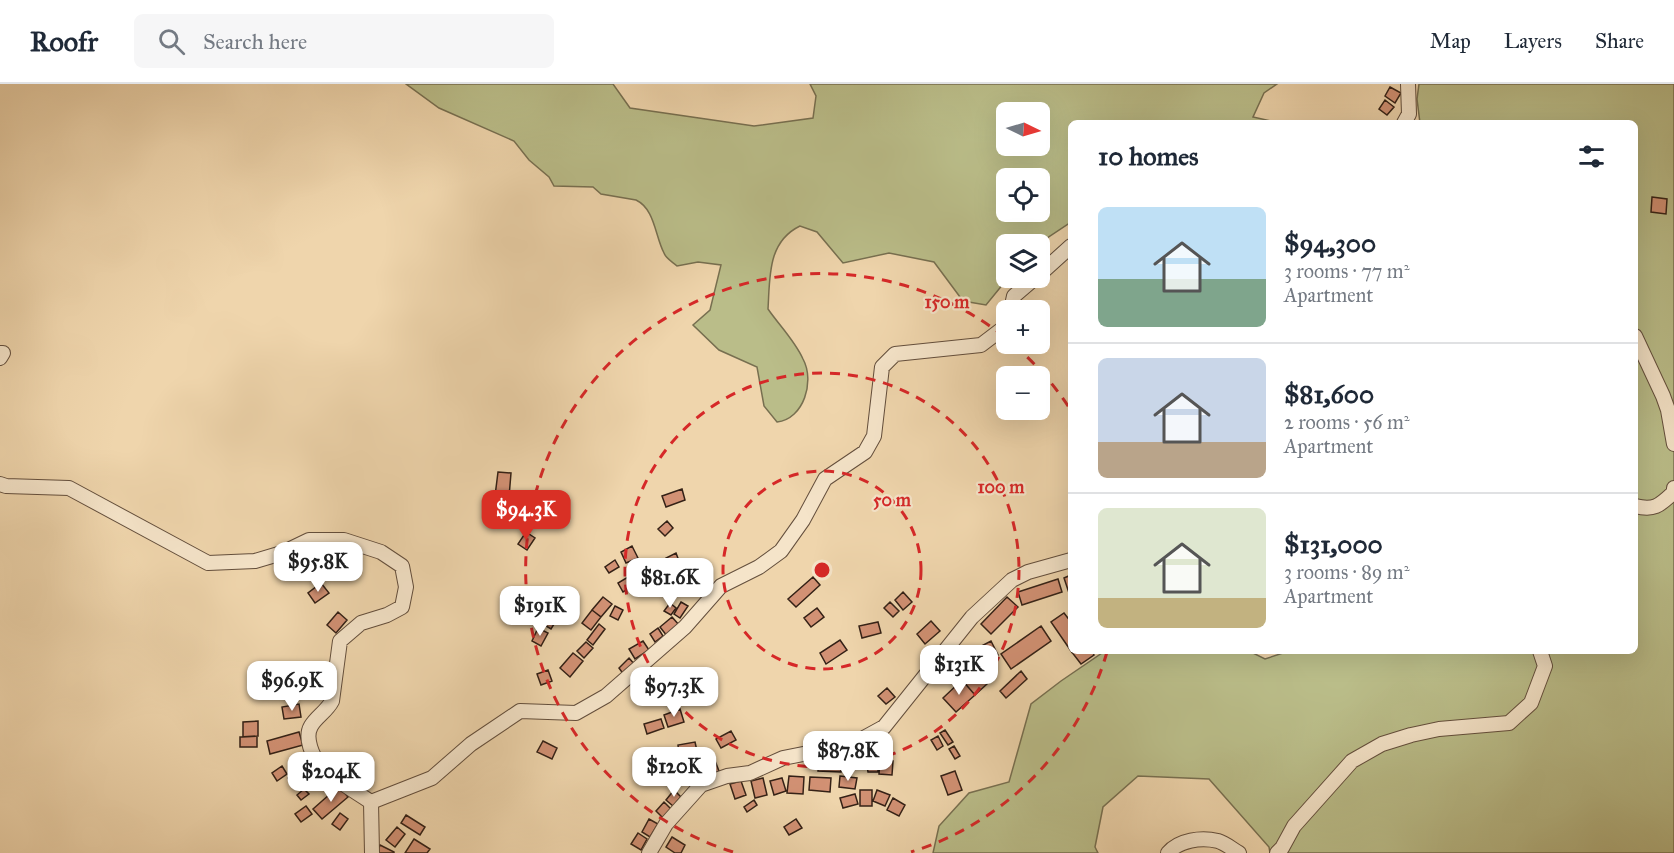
<!DOCTYPE html>
<html lang="en">
<head>
<meta charset="utf-8">
<style>
  :root { --surface:#fff; --page:#f6f6f7; --text:#1f2937; --muted:#747a83; --line:#e0e1e3; --accent:#d93025 }
  body { margin:0; font-family:"IM FELL Great Primer",serif; background:var(--page); color:var(--text); height:100vh; display:flex; flex-direction:column; font-size:22px; white-space:nowrap }
  * { box-sizing:border-box; margin:0 }
  p { font-size:20px; color:var(--muted) }
  .icon { flex:none; width:33px; height:33px; fill:none; stroke:currentColor; stroke-width:2; stroke-linecap:round; stroke-linejoin:round }
  .map { position:relative; flex:1; overflow:hidden }
  .details { position:absolute; left:1068px; top:36px; width:570px; height:534px; display:flex; flex-direction:column; background:var(--surface); border-radius:9px; box-shadow:0 6px 24px #0002 }
  .details>* { flex:none }
  .needle { width:39px; rotate:95deg }
  .tools { position:absolute; left:996px; top:18px; display:grid; gap:12px }
  .tools a { display:grid; place-items:center; width:54px; height:54px; border-radius:9px; background:var(--surface); box-shadow:0 6px 24px #0002; font-size:30px }
  .price { position:absolute; translate:-50% -51px; padding:0 14px; border-radius:12px; background:#fff; color:#222; font-size:20px; line-height:39px; filter:drop-shadow(0 2px 3px #0008) }
  .price::after { content:''; position:absolute; left:50%; top:36px; width:18px; height:14px; margin-left:-9px; background:inherit; clip-path:polygon(0 0,100% 0,50% 100%) }
  .price.current { background:var(--accent); color:#fff }
  ul { padding:0; list-style:none }
  li { display:flex; align-items:center; gap:18px; height:150px; padding:0 30px }
  li+li { border-top:2px solid var(--line) }
  li span { display:grid; place-items:center; flex:none; width:168px; height:120px; border-radius:9px; color:#555 }
  li>.icon { margin-inline-start:auto }
  span .icon { width:72px; height:72px; fill:#fffc; stroke-width:1 }
  li b { font-size:26px }
  h2 { display:flex; justify-content:space-between; align-items:center; height:72px; padding:0 30px; font-size:26px }
  header { display:flex; align-items:center; gap:36px; box-sizing:border-box; height:84px; padding:0 30px; background:var(--surface); border-bottom:2px solid var(--line) }
  header strong { font-size:28px }
  nav { display:flex; gap:33px; margin-inline-start:auto; font-size:21px }
  .search { width:420px; height:54px; background:var(--page); display:flex; align-items:center; gap:15px; box-sizing:border-box; padding:0 21px; border-radius:9px; color:var(--muted); font-size:22px }
  .map>svg:first-child { display:block }
</style>
</head>
<body>
<header>
<strong>Roofr</strong>
<div class="search"><svg class="icon" aria-label="search" viewBox="0 0 24 24"><circle cx="10" cy="10" r="6"/><path d="M15 15l6 6"/></svg>Search here</div>
<nav><a>Map</a><a>Layers</a><a>Share</a></nav>
</header>
<div class="map">
<svg width="1674" height="769" viewBox="0 0 1674 769">
  <rect width="100%" height="100%" fill="#efd5ac"/>
  <filter id="stains"><feTurbulence type="fractalNoise" baseFrequency=".00333" numOctaves="4"/><feColorMatrix values="0 0 0 0 .2 0 0 0 0 .09 0 0 0 0 .02 0 0 0 .5 -.17"/></filter>
  <radialGradient id="worn" r=".72"><stop offset=".6" stop-color="#630" stop-opacity="0"/><stop offset="1" stop-color="#630" stop-opacity=".3"/></radialGradient>
  <!-- green -->
  <path fill="#babd89" stroke="#776f50" stroke-width="1.5" fill-rule="evenodd" d="M406,0H613L630,24L754,42L813,34L816,12L810,0H1277L1264,9L1253,33L1280,39H1071V138L1038,160H1006L1008,194L986,221L963,217L934,178L889,169L843,179L817,148L800,142C767,158 770,194 768,225C779,241 795,257 803,275C815,297 804,335 777,338L764,322L757,283L719,266L693,241L710,226L721,181L698,178L677,182C673,178 666,175 664,169C655,152 655,125 636,116L601,110L593,103L554,102L549,93L529,76L514,57L439,24ZM1006,28H1040V62H1006ZM1006,94H1040V128H1006Z
    M1419,0H1674V769H1270L1269,763L1209,695L1138,692L1103,723L1095,763L1098,769H933L939,742L969,709L1009,698L1031,620L1061,597L1105,567H1249L1265,575L1289,567H1635V39H1420L1417,15Z"/>
  <!-- building -->
  <path fill="#d29174" stroke="#342116" stroke-width="1.5" d="M1390,3L1401,9L1395,19L1385,12Z
    M1385,16L1394,23L1387,31L1379,25Z
    M1652,113L1667,115L1666,130L1651,128Z
    M498,388L511,389L509,413L495,412Z
    M682,405L685,416L666,423L662,412Z
    M667,437L673,444L665,452L658,445Z
    M526,448L535,454L527,466L518,460Z
    M632,462L638,474L626,479L621,468Z
    M676,469L679,477L670,482L666,474Z
    M615,476L619,483L609,489L605,483Z
    M640,479L646,485L635,495L629,488Z
    M1071,491V515L1064,494Z
    M628,493L633,502L623,508L618,499Z
    M676,493L681,500L673,505L669,498Z
    M813,493L820,501L796,523L788,515Z
    M1058,495L1062,508L1022,521L1018,508Z
    M321,499L329,509L315,519L308,509Z
    M687,501H695V512H687Z
    M903,508L912,518L903,526L895,516Z
    M603,513L612,520L601,533L592,526Z
    M1007,513L1018,523L991,550L981,540Z
    M681,518L688,522L680,534L674,530Z
    M890,518L899,527L893,533L884,524Z
    M670,519L676,524L671,531L664,527Z
    M615,522L623,526L618,536L610,532Z
    M546,524L559,532L551,545L538,537Z
    M817,524L824,533L811,543L804,534Z
    M592,526L601,533L591,546L582,539Z
    M338,528L347,536L336,549L327,541Z
    M1064,529L1071,538V567L1051,538Z
    M672,533L679,541L667,552L660,543Z
    M931,537L940,547L925,560L917,550Z
    M878,538L881,549L862,554L859,542Z
    M599,540L605,545L593,561L587,556Z
    M1041,542L1051,557L1011,585L1001,570Z
    M538,544L548,549L541,562L532,557Z
    M658,544L663,552L655,558L650,550Z
    M840,556L847,566L826,580L820,569Z
    M643,557L649,566L635,575L629,565Z
    M991,557L998,571L975,583L968,569Z
    M586,558L593,564L584,574L577,567Z
    M1071,567H1092L1094,571L1081,580Z
    M573,569L583,577L570,593L560,584Z
    M629,574L635,581L624,591L619,584Z
    M974,585L987,600L975,611L962,596Z
    M548,586L552,597L541,601L537,590Z
    M1021,587L1027,595L1006,614L1000,607Z
    M693,594L699,600L691,609L684,602Z
    M962,596L975,611L956,628L943,614Z
    M887,604L895,613L886,620L878,612Z
    M299,620L301,633L284,635L282,623Z
    M680,625L684,638L668,643L664,631Z
    M661,635L664,644L647,650L644,640Z
    M258,637V652L243,653V638Z
    M945,646L953,658L948,661L940,649Z
    M731,647L736,656L721,664L716,655Z
    M299,648L303,661L270,670L267,657Z
    M257,652V663H240V653Z
    M938,652L943,662L937,666L931,656Z
    M543,657L557,664L552,675L537,668Z
    M884,657L887,670L878,673L875,659Z
    M695,658L697,667L679,670L678,661Z
    M954,662L960,672L955,675L949,665Z
    M712,669L719,687L700,694L693,676Z
    M819,675L842,676L841,688L818,687Z
    M880,676L893,677L892,691L879,690Z
    M867,681H878V688H868Z
    M282,682L287,690L277,697L272,689Z
    M955,687L962,706L948,711L941,692Z
    M297,688L302,696L292,702L288,694Z
    M789,692L804,693L803,710L787,709Z
    M840,692L857,694L855,705L839,703Z
    M810,693L831,694L830,708L809,706Z
    M763,694L767,711L755,714L751,697Z
    M782,694L786,707L774,711L770,697Z
    M741,697L746,711L735,715L730,700Z
    M339,702L348,713L322,735L313,725Z
    M304,705L309,710L301,716L297,711Z
    M674,706L681,713L673,722L666,716Z
    M860,706H872V722H860Z
    M877,706L890,711L885,722L873,717Z
    M855,710L858,720L843,724L840,714Z
    M893,714L905,721L899,732L887,726Z
    M754,716L757,721L747,728L744,723Z
    M664,718L671,725L663,734L656,727Z
    M306,722L312,730L301,738L295,730Z
    M340,729L348,735L340,746L332,740Z
    M406,731L425,743L420,751L401,739Z
    M649,735L658,740L650,753L642,748Z
    M796,735L802,744L789,751L784,743Z
    M397,743L405,750L395,763L386,756Z
    M638,749L647,755L641,766L631,760Z
    M672,753L685,761L681,769H675L666,763Z
    M414,755L430,765L427,769H405Z
    M380,761L394,768V769H376Z"/>
  <g fill="none" stroke-linecap="round" stroke-linejoin="round">
    <!-- minor casing -->
    <g stroke="#634e3c" stroke-width="16">
      <path id="minor" d="M1404,39L1409,30L1408,0
        M1040,190L1071,162
        M1011,226L1014,212L1035,194
        M1635,252L1663,312L1668,326L1674,360
        M0,269H3L0,274
        M0,400L6,402L69,404L208,479L255,477L282,469L309,456H344L381,468L402,482L406,503L402,523L387,531L361,539L340,557L332,617C327,627 316,633 311,642C304,654 313,673 320,682C329,692 359,710 371,718
        M1635,422C1655,427 1660,421 1674,408V404
        M371,718L432,694L471,660L520,627L576,629L606,612L685,543L721,502L759,483L781,467L803,436L825,395L865,368L874,352L882,283L895,270L981,261L1006,242
        M371,718L372,769
        M649,769L666,740L701,701L727,692L750,689L783,674L853,660L884,643L972,533L1012,496L1028,488L1071,476
        M1168,769C1179,756 1201,753 1218,757C1225,759 1232,765 1239,769
        M1277,769L1282,764L1294,742L1352,677L1382,660L1411,651L1439,645L1509,639L1531,619L1545,582L1540,567"/>
    </g>
    <!-- minor -->
    <use href="#minor" stroke="#f5e4c9" stroke-width="14"/>
  </g>
  <!-- distance rings -->
  <g fill="none" stroke="#d62828" stroke-width="3" stroke-dasharray="10 8">
    <circle cx="822" cy="486" r="99"/>
    <circle cx="822" cy="486" r="197"/>
    <path d="M1107 568A296 296 0 0 1 911 768M733 768A296 296 0 1 1 1006 254M1014 261A296 296 0 0 1 1070 325"/>
  </g>
  <circle cx="822" cy="486" r="9" fill="#d62828" stroke="#f5e4c9" stroke-width="3"/>
  <g font-size="18" text-anchor="middle" font-weight="bold" fill="#d62828" stroke="#f5e4c9" stroke-width="4.5" stroke-linejoin="round" paint-order="stroke">
    <text x="947" y="224">150 m</text>
    <text x="1001" y="409">100 m</text>
    <text x="892" y="422">50 m</text>
  </g>
  <rect width="100%" height="100%" filter="url(#stains)"/>
  <rect width="100%" height="100%" fill="url(#worn)"/>
</svg>
<div class="tools">
<a><svg class="needle" viewBox="-14 -14 28 28"><path d="M0-13l5 13h-10z" fill="#e53935"/><path d="M0 13l5-13h-10z" fill="#747a83"/></svg></a>
<a><svg class="icon" aria-label="locate" viewBox="0 0 24 24"><circle cx="12" cy="12" r="6"/><path d="M12 2v4M12 18v4M2 12h4M18 12h4"/></svg></a>
<a><svg class="icon" aria-label="layers" viewBox="0 0 24 24"><path d="M12 4l9 5-9 5-9-5zM3 14l9 5 9-5"/></svg></a>
<a>+</a>
<a>−</a>
</div>
<b class="price current" style="left:526px;top:457px">$94.3K</b>
<b class="price" style="left:318px;top:509px">$95.8K</b>
<b class="price" style="left:670px;top:525px">$81.6K</b>
<b class="price" style="left:540px;top:553px">$191K</b>
<b class="price" style="left:959px;top:612px">$131K</b>
<b class="price" style="left:292px;top:628px">$96.9K</b>
<b class="price" style="left:674px;top:634px">$97.3K</b>
<b class="price" style="left:848px;top:698px">$87.8K</b>
<b class="price" style="left:674px;top:714px">$120K</b>
<b class="price" style="left:331px;top:719px">$204K</b>
<section class="details">
<h2>10 homes<svg class="icon" aria-label="filters" viewBox="0 0 24 24"><path d="M4 7h16M4 17h16"/><circle cx="9" cy="7" r="2"/><circle cx="15" cy="17" r="2"/></svg></h2>
<ul>
<li><span style="background:linear-gradient(#bfe0f5 60%,#7fa58c 0)"><svg class="icon" aria-label="home" viewBox="0 0 24 24"><path d="M3 11l9-7 9 7M6 9v11h12V9"/></svg></span><div><b>$94,300</b><p>3 rooms · 77 m²</p><p>Apartment</p></div></li>
<li><span style="background:linear-gradient(#c9d6e8 70%,#b9a48a 0)"><svg class="icon" aria-label="home" viewBox="0 0 24 24"><path d="M3 11l9-7 9 7M6 9v11h12V9"/></svg></span><div><b>$81,600</b><p>2 rooms · 56 m²</p><p>Apartment</p></div></li>
<li><span style="background:linear-gradient(#dfe7d0 75%,#c2b280 0)"><svg class="icon" aria-label="home" viewBox="0 0 24 24"><path d="M3 11l9-7 9 7M6 9v11h12V9"/></svg></span><div><b>$131,000</b><p>3 rooms · 89 m²</p><p>Apartment</p></div></li>
</ul>
</section>
</div>
</body>
</html>
